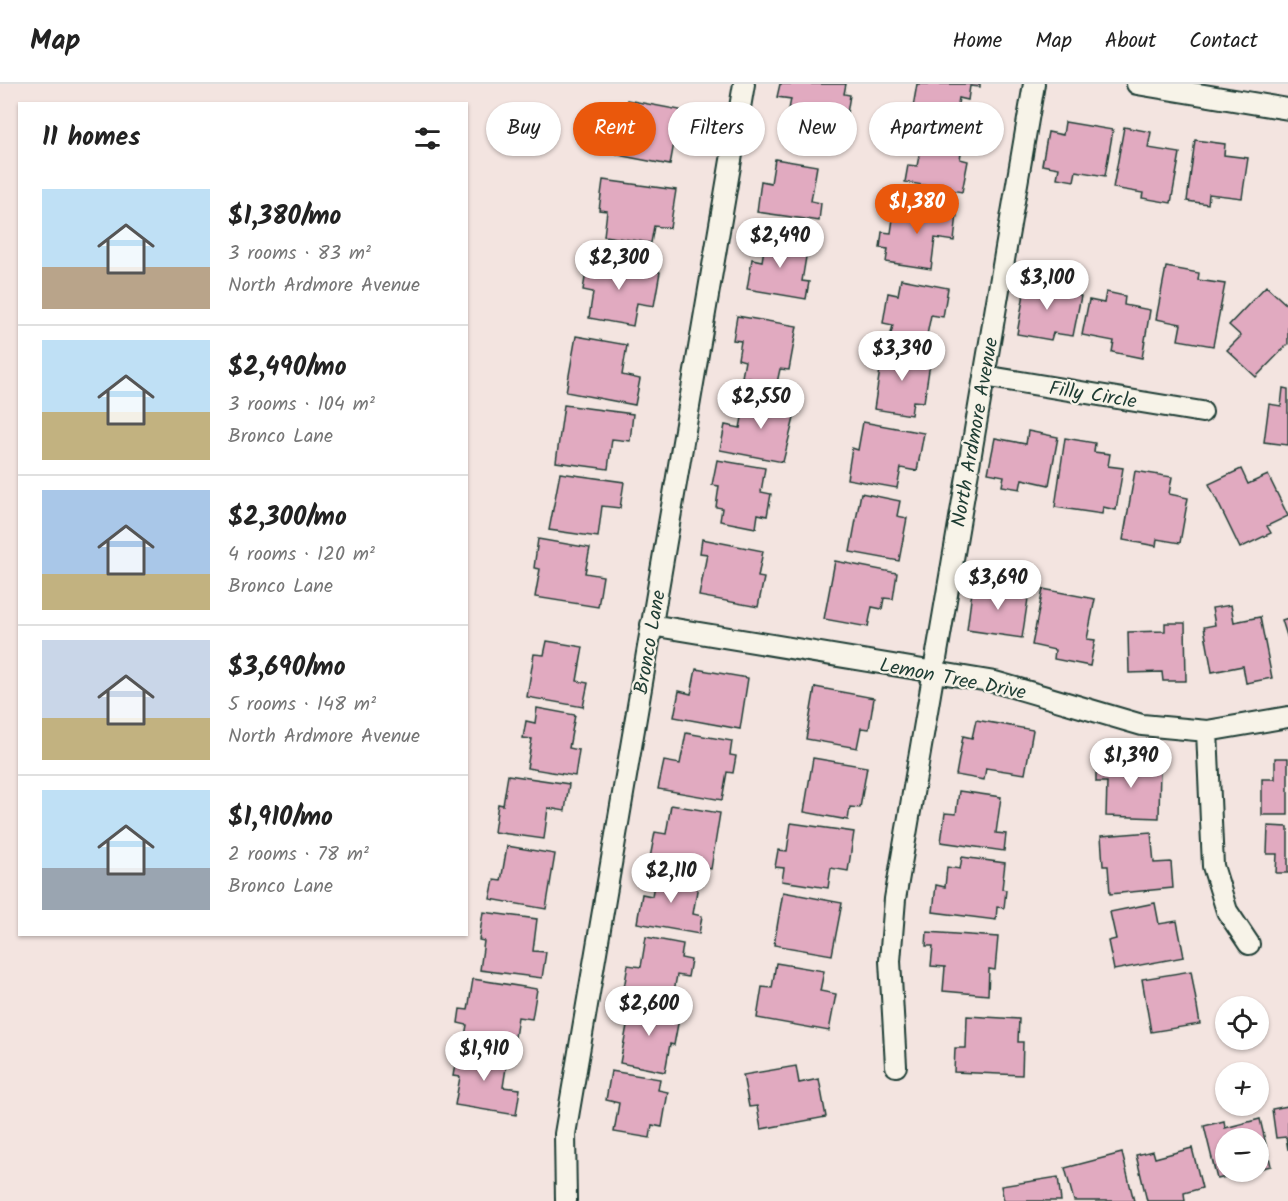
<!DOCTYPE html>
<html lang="en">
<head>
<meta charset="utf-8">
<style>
  :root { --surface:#fff; --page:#f6f6f6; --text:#222; --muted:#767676; --line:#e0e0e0; --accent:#ea580c }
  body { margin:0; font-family:Kalam,sans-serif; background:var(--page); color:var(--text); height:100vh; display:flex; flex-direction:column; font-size:22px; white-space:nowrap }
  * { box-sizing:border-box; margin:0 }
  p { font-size:20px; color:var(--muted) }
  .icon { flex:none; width:33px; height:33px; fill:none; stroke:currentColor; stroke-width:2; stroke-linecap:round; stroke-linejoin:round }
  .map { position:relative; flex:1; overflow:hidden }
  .side { position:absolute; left:18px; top:18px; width:450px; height:834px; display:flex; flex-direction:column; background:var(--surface); border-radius:0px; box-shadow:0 2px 4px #0004 }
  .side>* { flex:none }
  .banner { position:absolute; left:486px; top:18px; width:570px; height:54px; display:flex; gap:12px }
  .tools { position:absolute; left:1215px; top:912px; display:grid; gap:12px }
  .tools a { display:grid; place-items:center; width:54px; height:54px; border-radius:50%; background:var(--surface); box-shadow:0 2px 4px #0004; font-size:30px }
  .price { position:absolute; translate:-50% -51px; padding:0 14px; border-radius:21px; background:#fff; color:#222; font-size:20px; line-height:39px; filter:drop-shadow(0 2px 3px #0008) }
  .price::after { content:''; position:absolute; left:50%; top:36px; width:18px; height:14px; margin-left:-9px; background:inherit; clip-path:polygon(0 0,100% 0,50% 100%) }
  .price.active { background:var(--accent); color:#fff }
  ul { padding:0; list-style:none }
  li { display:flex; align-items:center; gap:18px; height:150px; padding:0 24px }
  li+li { border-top:2px solid var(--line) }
  li span { display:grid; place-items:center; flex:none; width:168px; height:120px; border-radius:0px; color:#555 }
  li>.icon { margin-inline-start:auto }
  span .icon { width:72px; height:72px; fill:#fffc; stroke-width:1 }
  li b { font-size:26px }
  h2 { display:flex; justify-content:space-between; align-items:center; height:72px; padding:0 24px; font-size:26px }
  .pill { padding:0 21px; border-radius:27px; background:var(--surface); box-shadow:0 2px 4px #0004; font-size:21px; line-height:54px }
  .pill.active { background:var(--accent); color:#fff }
  header { display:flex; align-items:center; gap:36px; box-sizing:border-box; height:84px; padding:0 30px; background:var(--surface); border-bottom:2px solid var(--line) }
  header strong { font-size:28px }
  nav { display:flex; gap:33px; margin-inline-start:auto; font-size:21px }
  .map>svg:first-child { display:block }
</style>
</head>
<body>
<header>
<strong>Map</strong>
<nav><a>Home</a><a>Map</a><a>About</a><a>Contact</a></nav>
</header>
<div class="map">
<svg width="1288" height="1117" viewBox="0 0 1288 1117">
  <rect width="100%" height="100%" fill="#f3e4e0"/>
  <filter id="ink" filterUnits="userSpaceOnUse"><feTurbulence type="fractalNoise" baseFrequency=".0167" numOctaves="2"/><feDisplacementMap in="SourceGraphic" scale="12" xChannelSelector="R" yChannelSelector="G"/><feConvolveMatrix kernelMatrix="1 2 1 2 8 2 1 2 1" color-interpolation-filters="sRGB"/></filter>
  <g filter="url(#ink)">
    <!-- building -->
    <path fill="#e1aac0" stroke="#1f3d34" stroke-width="1.5" d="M780,0H846L844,10L850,11L847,29L840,27L836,51L786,41L791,15L777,13Z
      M917,0H980V3L970,2L968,16L959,14L956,31L913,23Z
      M627,16L680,26L670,81L617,71Z
      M1065,38L1113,46L1105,92L1076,87L1074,97L1057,94L1059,84L1042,81L1048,48L1063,51Z
      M1124,43L1151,48L1148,64L1180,69L1171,119L1142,114L1143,109L1113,104Z
      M924,47L964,53L960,75L968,77L962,108L905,98L908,81L917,82Z
      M1195,56L1225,60L1224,71L1248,74L1242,114L1209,110L1208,120L1187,117Z
      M775,75L817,82L811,117L821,119L819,137L757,128L761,97L771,99Z
      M603,96L676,106L670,144L654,142L651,159L604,152L607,127L599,126Z
      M895,121L957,130L954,157L935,154L931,185L886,178L888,165L880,164L882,148L891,149Z
      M766,153L808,161L802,197L809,198L806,215L747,205L752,175L762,177Z
      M588,176L660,188L654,222L637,219L633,242L589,234L593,208L583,206Z
      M1166,183L1199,189L1198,196L1225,200L1213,262L1178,256L1181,240L1156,235Z
      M1027,192L1049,197L1048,206L1081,212L1073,252L1053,249L1051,256L1017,250Z
      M901,195L948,204L943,233L931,231L925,261L890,254L893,241L883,239L888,209L898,211Z
      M1266,202L1288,222V260L1256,293L1227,266L1241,252L1229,241Z
      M1106,208L1125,212L1124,221L1150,226L1142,274L1112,268L1114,257L1082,251L1089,216L1104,219Z
      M737,232L797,242L789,286L780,285L777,299L742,293L745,277L738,275L741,257L733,256Z
      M576,252L627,261L622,291L640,295L635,321L566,308Z
      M883,266L931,273L924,318L913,317L911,331L874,325Z
      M1283,304L1288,305V361L1264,358L1269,320L1281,322Z
      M746,313L797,322L783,378L720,366L725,341L740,344Z
      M564,321L633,330L630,357L612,355L608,385L556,378Z
      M863,338L924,349L917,387L901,384L897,404L847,395L852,364L858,366Z
      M1028,347L1058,353L1049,401L1022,395L1020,405L1002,402L1004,392L988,389L995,354L1026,360Z
      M1065,354L1095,359L1094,368L1110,370L1108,382L1123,384L1116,426L1103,423L1102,430L1055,423Z
      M717,376L765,384L761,408L771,410L767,432L758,430L756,444L720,437L722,424L716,423L719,402L712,401Z
      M1241,385L1248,400L1268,391L1288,432L1267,442L1271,449L1240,464L1209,400Z
      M1135,387L1172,393L1169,410L1188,414L1180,459L1157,455L1156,462L1123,456Z
      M560,389L624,398L620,424L602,422L598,453L549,446Z
      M861,409L900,417L897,432L907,434L899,477L850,468Z
      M538,455L590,464L585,489L603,492L598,523L535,513L540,485L534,484Z
      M702,455L763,467L758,493L764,494L758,523L699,512L707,470L700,469Z
      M835,477L897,489L893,515L884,514L882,525L872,523L868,543L824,535Z
      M973,500L1029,508L1022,554L967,546Z
      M1043,505L1095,515L1087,555L1095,556L1090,582L1054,575L1055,566L1032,561Z
      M1231,521L1234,538L1260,533L1272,594L1246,599L1243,582L1212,588L1204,543L1215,541L1212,524Z
      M1288,534V555L1282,536Z
      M1165,539H1185L1186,597H1163L1162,588L1129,589L1128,548L1165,547Z
      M547,557L583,563L577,597L588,599L583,623L527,613L534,570L544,571Z
      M696,585L748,594L740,645L674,633L679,607L691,610Z
      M815,603L874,614L869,645L861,644L857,664L806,655Z
      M537,624L575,631L569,664L579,666L575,692L527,684L532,655L523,654L526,637L535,639Z
      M976,636L1033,646L1025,690L986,684L984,696L956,691L963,652L972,654Z
      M686,649L732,657L730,671L736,672L733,689L727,688L722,716L658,705L664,677L680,680Z
      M813,674L867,683L860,724L850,723L848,736L804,728Z
      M1275,674H1288V731H1262V695H1275Z
      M1096,678L1160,680L1159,734L1106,732L1107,698H1096Z
      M508,691L569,700L565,727L548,724L544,755L494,748L498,720L503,721Z
      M959,707L1001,713L996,749L1006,750L1004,767L941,758L945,729L956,730Z
      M671,721L720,729L711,785L650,774L655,748L666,750Z
      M791,739L854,748L848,787L831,784L828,804L782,797L784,784L775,783L778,766L787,767Z
      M1268,742L1288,743V789H1276L1277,770H1267Z
      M1151,748L1154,779L1171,778L1173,804L1110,810L1108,782H1103L1101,752Z
      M507,762L555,770L546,825L490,815L494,796L501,797Z
      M962,773L1005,779L1002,805L1006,806L1004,824L997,823L996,836L933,828L936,801L945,803L947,783L960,785Z
      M656,788L699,795L693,830L702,832L699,850L637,839L642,810L652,812Z
      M783,808L842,819L832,871L774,861Z
      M1155,819L1159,840L1177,837L1184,873L1114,886L1108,857L1116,855L1110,828Z
      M483,828L537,835L533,867L546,868L542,894L480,886L484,857L479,856Z
      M927,848L998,853L995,886L989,885L988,911L943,907L945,883L931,882L933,862H926Z
      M646,853L683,860L681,874L691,876L688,893L677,891L672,918L623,910L628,881L641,883Z
      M776,879L824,887L820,907L836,910L829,947L757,934L762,903L772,904Z
      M1191,887L1200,940L1151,948L1142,895Z
      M473,895L537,905L532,935L518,933L514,960L465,952L467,941L458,939L460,925L468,926Z
      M631,920L680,929L674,961L670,960L665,988L620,979Z
      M967,932L1019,935L1018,958H1023L1022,991L954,988L955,964H966Z
      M458,963L508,971L503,1003L520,1005L516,1031L455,1021L460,993L453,992Z
      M796,982L799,999L819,995L826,1033L761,1045L757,1022L749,1023L743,991Z
      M611,987L660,995L658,1006L668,1008L662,1043L652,1041L650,1054L614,1048L619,1019L606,1016Z
      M1288,1022V1066L1286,1053L1276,1054L1272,1025Z
      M1260,1035L1271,1082L1258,1085V1054H1226V1088H1249L1217,1095L1204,1042L1224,1037L1225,1044Z
      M1192,1064L1202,1104L1184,1109L1185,1117H1147L1136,1071L1153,1067L1155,1074Z
      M1122,1069L1134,1117H1074L1065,1084Z
      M1058,1093L1061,1117H1004L1001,1102Z"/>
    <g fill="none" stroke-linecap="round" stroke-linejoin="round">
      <!-- minor casing -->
      <g stroke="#1f3d34" stroke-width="24">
        <path id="minor" d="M1137,0L1288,25
          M984,292L1202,328
          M651,541L995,598L1142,641L1207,647L1288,633
          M1207,647L1213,782L1227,827L1249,860
          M896,982L890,877L895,815L1034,0
          M566,1117L565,1050L744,0"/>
      </g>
      <!-- minor -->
      <use href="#minor" stroke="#f7f3e8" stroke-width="20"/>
    </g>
  </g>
  <g text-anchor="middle" stroke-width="4.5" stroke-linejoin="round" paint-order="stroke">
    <!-- street labels -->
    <g font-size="20" fill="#1f3d34" stroke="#f7f3e8">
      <text transform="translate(1093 310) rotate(9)" y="7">Filly Circle</text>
      <text transform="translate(974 348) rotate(-80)" y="7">North Ardmore Avenue</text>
      <text transform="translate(649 558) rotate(-80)" y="7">Bronco Lane</text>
      <text transform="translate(953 594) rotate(11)" y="7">Lemon Tree Drive</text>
    </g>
  </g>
</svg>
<div class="tools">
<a><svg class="icon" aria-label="locate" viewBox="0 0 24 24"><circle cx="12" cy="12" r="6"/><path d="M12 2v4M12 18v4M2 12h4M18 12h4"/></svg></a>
<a>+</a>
<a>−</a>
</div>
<b class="price active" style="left:917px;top:151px">$1,380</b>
<b class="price" style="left:780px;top:185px">$2,490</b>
<b class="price" style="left:619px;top:207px">$2,300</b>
<b class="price" style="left:1047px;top:227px">$3,100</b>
<b class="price" style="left:902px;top:298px">$3,390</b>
<b class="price" style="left:761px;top:346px">$2,550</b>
<b class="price" style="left:998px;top:527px">$3,690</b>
<b class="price" style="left:1131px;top:705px">$1,390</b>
<b class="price" style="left:671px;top:820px">$2,110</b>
<b class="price" style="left:649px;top:953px">$2,600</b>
<b class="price" style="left:484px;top:998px">$1,910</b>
<div class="banner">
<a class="pill">Buy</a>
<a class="pill active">Rent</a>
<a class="pill">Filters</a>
<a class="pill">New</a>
<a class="pill">Apartment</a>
</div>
<section class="side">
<h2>11 homes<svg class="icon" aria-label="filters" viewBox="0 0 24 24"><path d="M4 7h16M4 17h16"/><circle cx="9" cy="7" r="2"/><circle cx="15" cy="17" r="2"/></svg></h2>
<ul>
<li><span style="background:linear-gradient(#bfe0f5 65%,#b9a48a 0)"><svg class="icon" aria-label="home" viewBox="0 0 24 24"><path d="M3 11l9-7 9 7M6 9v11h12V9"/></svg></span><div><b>$1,380/mo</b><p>3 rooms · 83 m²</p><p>North Ardmore Avenue</p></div></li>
<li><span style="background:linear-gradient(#bfe0f5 60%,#c2b280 0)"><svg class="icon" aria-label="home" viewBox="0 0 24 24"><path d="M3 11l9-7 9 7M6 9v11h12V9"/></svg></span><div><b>$2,490/mo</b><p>3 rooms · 104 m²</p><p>Bronco Lane</p></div></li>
<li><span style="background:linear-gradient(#a9c7e8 70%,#c2b280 0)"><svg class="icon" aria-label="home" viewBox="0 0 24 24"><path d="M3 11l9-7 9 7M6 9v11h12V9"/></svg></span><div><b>$2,300/mo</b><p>4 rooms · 120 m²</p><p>Bronco Lane</p></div></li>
<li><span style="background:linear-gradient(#c9d6e8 65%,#c2b280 0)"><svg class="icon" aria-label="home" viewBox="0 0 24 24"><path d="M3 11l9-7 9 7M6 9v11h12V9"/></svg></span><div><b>$3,690/mo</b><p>5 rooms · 148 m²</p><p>North Ardmore Avenue</p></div></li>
<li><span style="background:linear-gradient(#bfe0f5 65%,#9aa5b1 0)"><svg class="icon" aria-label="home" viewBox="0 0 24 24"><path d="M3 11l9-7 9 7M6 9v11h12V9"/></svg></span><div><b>$1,910/mo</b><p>2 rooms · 78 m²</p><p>Bronco Lane</p></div></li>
</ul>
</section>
</div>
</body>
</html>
